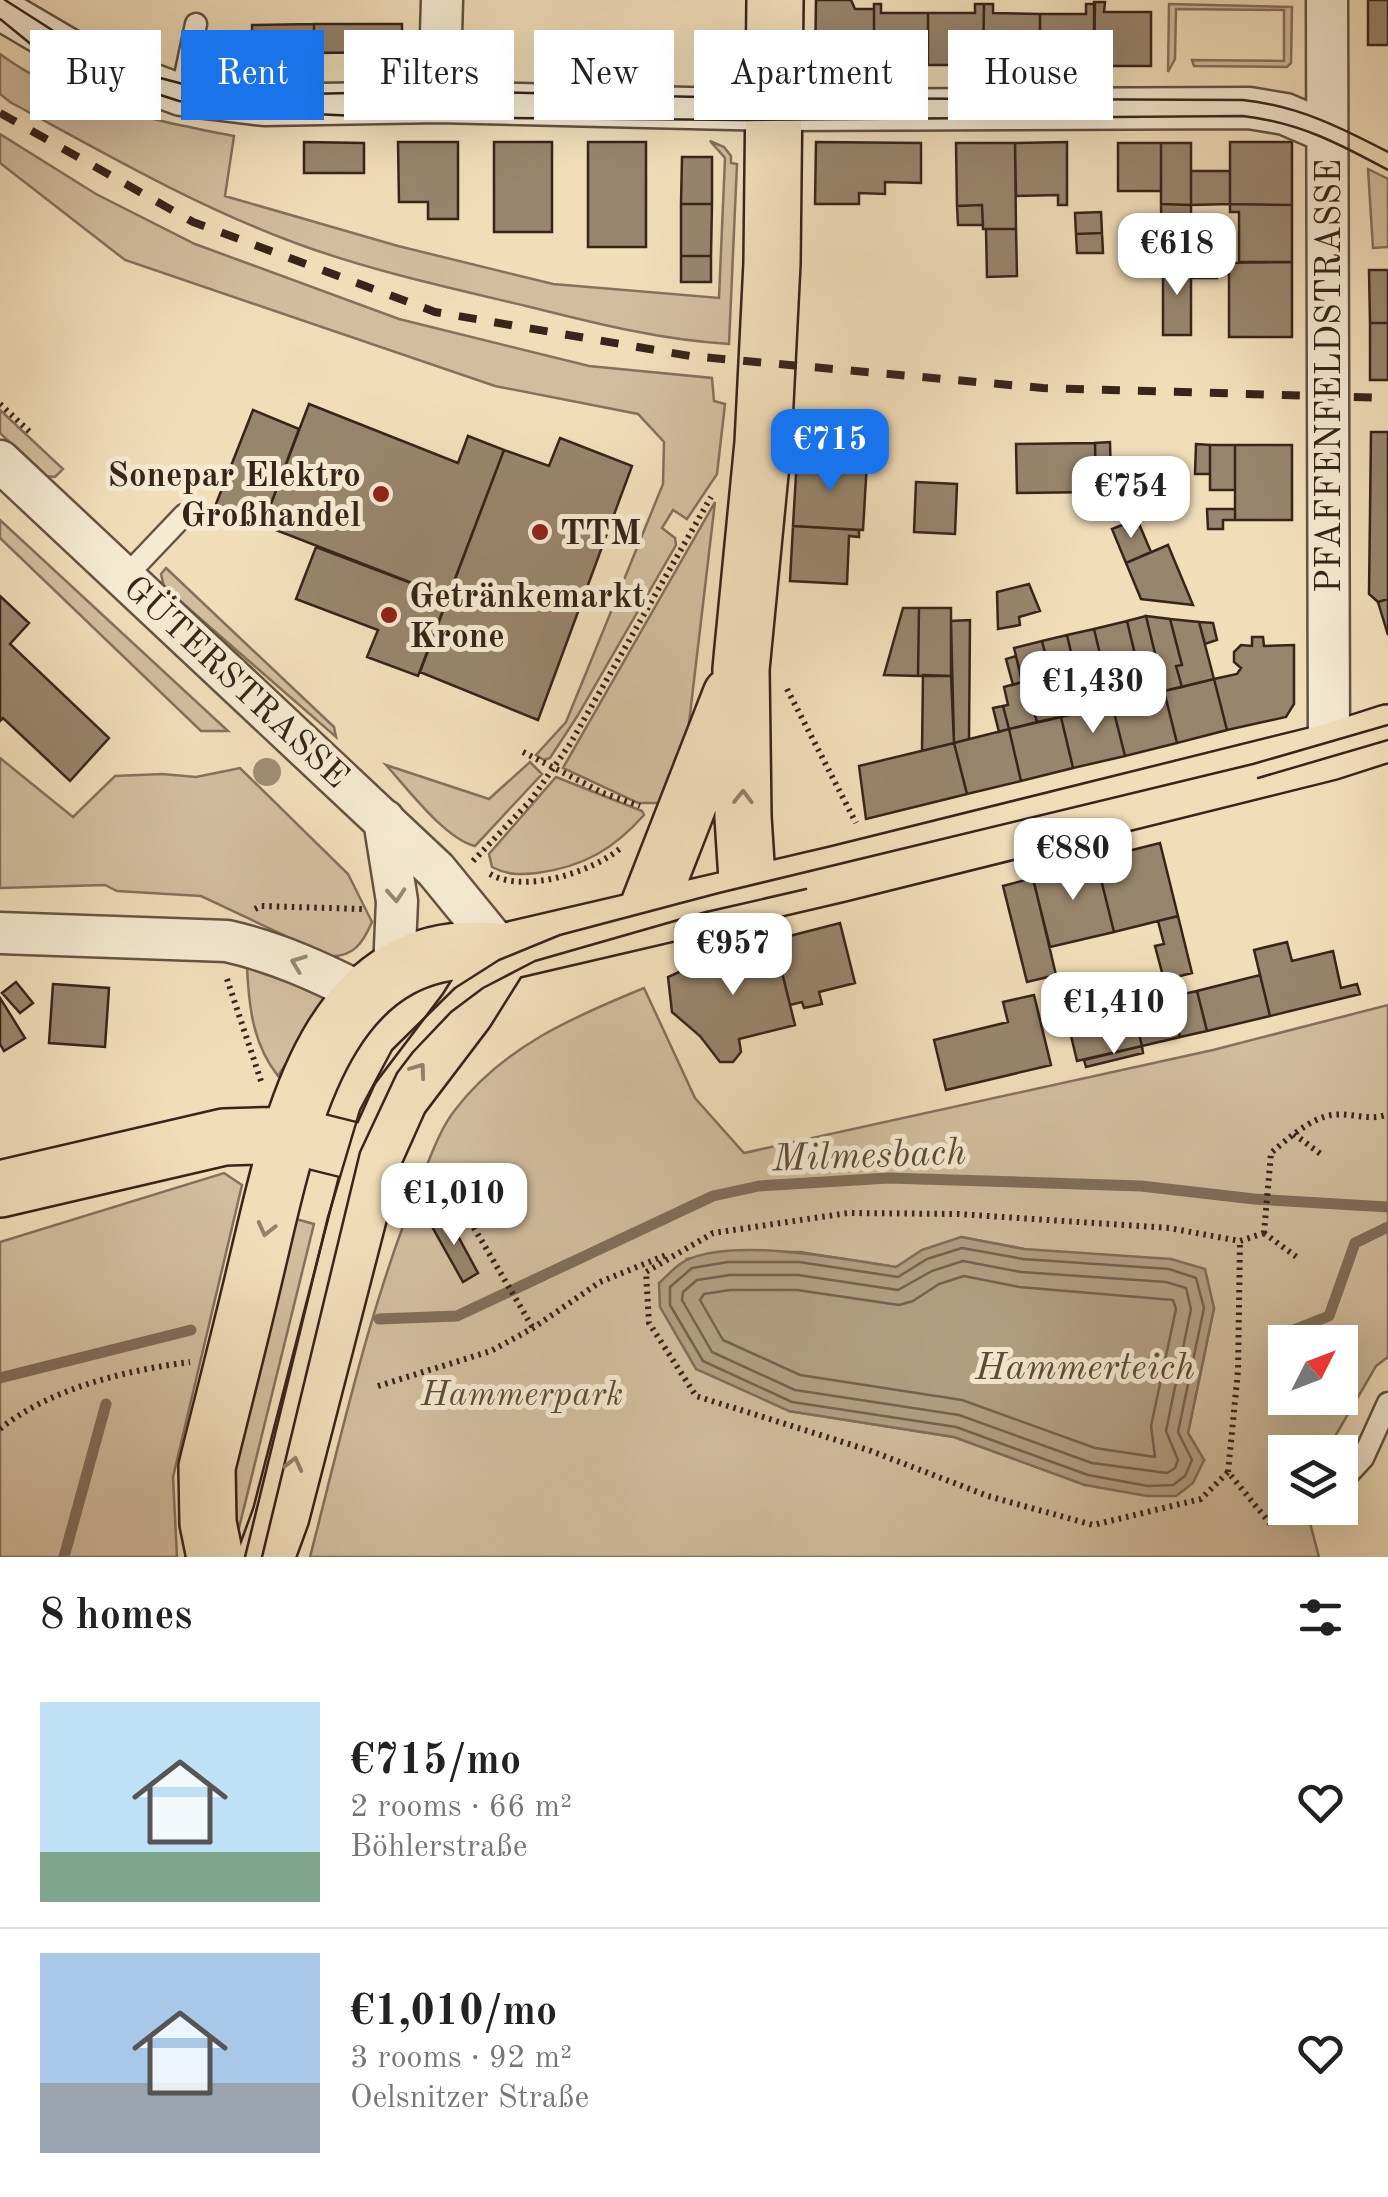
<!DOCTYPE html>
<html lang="en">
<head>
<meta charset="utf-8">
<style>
  :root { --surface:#fff; --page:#f2f2f2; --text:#222; --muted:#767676; --line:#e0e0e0; --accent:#1a73e8 }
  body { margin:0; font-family:"Old Standard TT",serif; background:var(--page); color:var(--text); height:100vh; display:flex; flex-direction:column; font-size:38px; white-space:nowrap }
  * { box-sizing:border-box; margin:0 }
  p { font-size:32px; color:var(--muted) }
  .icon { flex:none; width:55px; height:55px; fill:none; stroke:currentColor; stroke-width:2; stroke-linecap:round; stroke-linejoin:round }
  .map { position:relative; height:1557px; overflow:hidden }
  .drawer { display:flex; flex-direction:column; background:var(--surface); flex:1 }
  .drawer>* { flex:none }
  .hud { position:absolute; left:30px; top:30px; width:1330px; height:90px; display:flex; gap:20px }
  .needle { width:65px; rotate:48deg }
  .fabs { position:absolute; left:1268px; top:1325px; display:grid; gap:20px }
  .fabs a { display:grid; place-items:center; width:90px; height:90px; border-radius:0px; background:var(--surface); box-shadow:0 10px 40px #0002; font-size:50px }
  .price { position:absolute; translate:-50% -85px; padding:0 22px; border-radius:20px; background:#fff; color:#222; font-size:32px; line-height:65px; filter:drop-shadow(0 2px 5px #0008) }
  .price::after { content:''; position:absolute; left:50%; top:60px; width:30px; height:22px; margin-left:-15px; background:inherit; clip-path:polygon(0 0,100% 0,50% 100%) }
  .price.current { background:var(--accent); color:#fff }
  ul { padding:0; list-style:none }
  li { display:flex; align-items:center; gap:30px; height:250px; padding:0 40px }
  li+li { border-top:2px solid var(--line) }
  li span { display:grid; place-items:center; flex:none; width:280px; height:200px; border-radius:0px; color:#555 }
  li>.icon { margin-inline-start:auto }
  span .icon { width:120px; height:120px; fill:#fffc; stroke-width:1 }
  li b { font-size:42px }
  h2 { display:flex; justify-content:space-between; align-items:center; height:120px; padding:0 40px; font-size:42px }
  .tag { padding:0 35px; border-radius:0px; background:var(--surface); box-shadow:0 10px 40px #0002; font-size:35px; line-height:90px }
  .tag.current { background:var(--accent); color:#fff }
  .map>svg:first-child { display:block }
</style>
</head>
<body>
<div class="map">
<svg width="1388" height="1557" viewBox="0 0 1388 1557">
  <rect width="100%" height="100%" fill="#f1deb9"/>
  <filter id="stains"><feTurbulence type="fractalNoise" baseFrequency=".002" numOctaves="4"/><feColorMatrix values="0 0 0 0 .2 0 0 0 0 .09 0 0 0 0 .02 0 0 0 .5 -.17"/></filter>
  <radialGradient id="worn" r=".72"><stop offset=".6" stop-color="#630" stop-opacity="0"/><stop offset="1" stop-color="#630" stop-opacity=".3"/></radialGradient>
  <!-- green -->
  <path fill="#d2be9e" stroke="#85715c" stroke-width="2.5" fill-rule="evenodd" d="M1169,4L1292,7L1291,63L1287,67L1194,66L1192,60L1284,61V10L1176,9L1175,59L1168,72Z
    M0,54C67,104 153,120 234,136L225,196L398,246L553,284L719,298L725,158L710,141L724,147L731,156V163L737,164L729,344C660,340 594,323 526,306C450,288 372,271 298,244C197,207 104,153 10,102L0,94Z
    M0,134L96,194L195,244L399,319L589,366L712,378L714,401L725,404L717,474L687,519L673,510L662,528L675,538L676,545L578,715L550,758L544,760L536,755L566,722L663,484L664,442L638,414L495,386L125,260L0,163Z
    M1368,169L1388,179V247L1373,248Z
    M0,410L63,469L55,477L45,476L0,433Z
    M715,502L687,740L663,803H638L563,768Z
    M0,520L228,731H201L0,538Z
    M166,568L334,727L336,737L164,587L161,574Z
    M0,758L73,817L115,776L162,774L196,777L240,768L348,874L372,922C363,943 353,958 328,956L201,896L117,891L105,885L0,888Z
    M530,762L542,774L475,846C445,839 407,788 386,765L489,799Z
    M556,777L642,811L644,815C614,849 583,867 537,873C520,875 507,875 492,867L489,854Z
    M247,968L273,970L330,995L278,1076C253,1044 249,1008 247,968Z
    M644,988L695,1098L744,1153L1213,1050L1388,1005V1357L1376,1366L1326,1452H1285V1508H1306L1319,1557H310C342,1433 370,1304 419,1185C429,1161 439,1130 455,1110C503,1047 573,1017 644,988ZM961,1237L1024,1249L1214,1308L1188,1433L1204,1460L1085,1485L954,1437L789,1411L687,1259L727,1252H800L896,1267ZM1285,1342H1340V1398H1285Z
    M224,1173L242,1185L173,1477L177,1557H0V1242Z
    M292,1218L314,1224L237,1536L221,1515Z"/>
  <!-- water -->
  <path fill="#b29f83" stroke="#816e59" stroke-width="2.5" d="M961,1237L1024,1249L1171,1259L1205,1269L1214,1308L1188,1433L1204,1460L1193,1483L1176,1496H1147L1085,1485L954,1437L789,1411L696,1369L660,1307L659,1283C668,1275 678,1263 689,1259C739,1238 843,1259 896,1267L922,1250Z"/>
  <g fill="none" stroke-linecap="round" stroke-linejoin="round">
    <!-- shore -->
    <path stroke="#75624f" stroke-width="2.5" d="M962,1248L1023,1259L1169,1269L1196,1278L1204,1308L1178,1432L1192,1460L1185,1476L1173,1485L1148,1486L1088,1475L956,1427L792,1402L703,1361L670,1305V1287L692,1268L728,1262H799L898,1277L927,1259Z
      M963,1261L1021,1272L1166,1282L1186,1288L1191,1309L1166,1431L1178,1460L1175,1468L1167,1473L1092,1463L959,1415L795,1390L712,1352L682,1300L683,1292L697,1280L730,1275H798L898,1290L932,1271Z
      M964,1276L1019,1287L1173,1300L1176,1309L1151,1426L1155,1457L1095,1448L962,1400L800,1375L723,1340L700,1300L704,1294L730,1290H797L899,1305L913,1301L939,1284Z"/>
    <!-- stream -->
    <path stroke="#816e59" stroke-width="11" d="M379,1319L457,1316L713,1196L759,1186L889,1178L1141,1186L1254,1199L1388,1207
      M1291,1331L1329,1316L1355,1243L1388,1227
      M0,1378L191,1330
      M64,1557L106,1404"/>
  </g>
  <!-- building -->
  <path fill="#98856d" stroke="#38241b" stroke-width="2.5" d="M816,0H851L855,9H874V65L815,66Z
    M1368,0H1388V45H1368Z
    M1094,2H1105L1104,12H1151V66H1094Z
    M874,4H881V13H928V65H874Z
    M975,4H984L983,65H928V13H975Z
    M984,4H993V13L1040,14V65H983Z
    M1086,4H1095L1094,66L1040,65V14H1086Z
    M314,24H402V52L314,53Z
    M314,24V53H252V25Z
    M304,142L364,143V173H304Z
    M398,142H458V219H428V202H399Z
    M494,142H552V232H494Z
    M588,142H646V247H588Z
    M816,142L921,143V183L885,182V194L859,193V204H815Z
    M1067,142V205H1058V195L1016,196L1015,143Z
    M1230,142H1292V205L1230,204Z
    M956,143H1015L1016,229H983L982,205L957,206Z
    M1118,143H1161V191H1118Z
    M1161,143H1191V205L1161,204Z
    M682,157H712V204H681Z
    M1191,171H1230V204L1191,205Z
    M681,204H712L711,256H681Z
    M1161,204L1191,205V262H1162Z
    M1230,204L1292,205V262H1239V212H1230Z
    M982,205L983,225H958L957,206Z
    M1101,212L1102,233L1076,234L1075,213Z
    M986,229H1016L1017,276L987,277Z
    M1102,233L1103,253H1077L1076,234Z
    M681,256H711V282H681Z
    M1163,262H1191V335H1163Z
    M1191,262L1217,263V278H1191Z
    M1292,262V337H1229V274H1217V263Z
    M1369,270H1388V323H1370Z
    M1370,323H1388V380H1370Z
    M309,404L458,463L468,436L504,450L448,597L263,525Z
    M253,410L299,429L263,525L248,522L218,507L214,509Z
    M1371,432H1388V599L1378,602L1369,594Z
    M560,438L632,466L538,720L420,672L504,450L549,466Z
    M1110,442L1111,484H1096L1095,443Z
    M1095,443L1096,492L1017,493L1016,444Z
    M1196,444L1210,445V474H1195Z
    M1210,445H1235V490H1210Z
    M1235,445H1292V520H1235Z
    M797,458L867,462L863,530L793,526Z
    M916,482L957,484L955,534L914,532Z
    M1207,509H1235V520H1223V529H1208Z
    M1137,519L1151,552L1126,563L1112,529Z
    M793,526L859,530V537L849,536L847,584L790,581Z
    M1168,545L1193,605L1141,599L1126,563Z
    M316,547L448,597L418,676L367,657L378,630L296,599Z
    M1029,584L1040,611L1019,617L1020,625L998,629L997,592Z
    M0,596L29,623L10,644L109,738L70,781L3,718L0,721Z
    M1388,599V635L1378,602Z
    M903,608H919L918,676L884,675Z
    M919,608H951V676H918Z
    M1146,616L1170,619L1182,665L1176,666L1182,687L1164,691Z
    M1146,616L1164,691L1145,696L1127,621Z
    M1170,619L1199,622L1214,679L1182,687L1176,666L1182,665Z
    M970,620L969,739L954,743L951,621Z
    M1127,621L1145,696L1112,704L1094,629Z
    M1199,622L1213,623L1217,640L1205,644Z
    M1094,629L1112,704L1078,713L1073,692L1080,691L1067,635Z
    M1067,635L1080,691L1073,692L1078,713L1061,717L1042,641Z
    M1252,637H1263L1264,646L1294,645V704L1286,717L1227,730L1214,679L1237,674L1241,668L1234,662V652L1241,645L1252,646Z
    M1042,641L1061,717L1037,722L1033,708L1029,709L1014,648Z
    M1016,656L1022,682L1013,685L1006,659Z
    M923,675L951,676L954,743L922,751Z
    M1214,679L1227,730L1177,743L1164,691Z
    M1022,682L1029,709L1033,708L1037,722L1009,729L1003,706L1008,705L1004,687Z
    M1164,691L1177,743L1125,756L1112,704Z
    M1112,704L1125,756L1073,768L1061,717Z
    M1003,706L1009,729L999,732L993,708Z
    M1061,717L1073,768L1021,781L1009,729Z
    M1009,729L1021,781L967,794L954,743Z
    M954,743L967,794L866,819L859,766Z
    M1160,843L1178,916L1114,932L1096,859Z
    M1096,859L1114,932L1050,947L1032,875Z
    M1033,878L1056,975L1027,982L1003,886Z
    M1178,916L1192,973L1164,980L1155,946L1164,944L1158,921Z
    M840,923L855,983L819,992L822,1004L804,1008L802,1002L790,1005L774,940Z
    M774,940L795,1025L739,1039L741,1052L733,1062H720L700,1036L672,1012L668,977L716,955Z
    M1287,942L1292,961L1333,951L1341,988L1357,984L1360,994L1270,1016L1254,950Z
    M1260,975L1270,1016L1207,1031L1197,991Z
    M16,982L33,1003L20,1013L2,993Z
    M53,984L109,988L105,1047L49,1043Z
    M1168,988L1180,1037L1142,1046L1130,997Z
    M1197,991L1207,1031L1180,1037L1170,997Z
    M1034,995L1051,1065L946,1090L934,1040L1008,1022L1003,1002Z
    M1080,997L1087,1023L1134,1012L1142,1046L1077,1061L1063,1002Z
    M0,998L25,1038L4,1051L0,1044Z
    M1142,1046L1143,1053L1086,1067L1084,1060Z
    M446,1214L478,1273L463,1282L430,1223Z"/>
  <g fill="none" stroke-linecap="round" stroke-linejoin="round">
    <!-- service casing -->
    <g stroke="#665242" stroke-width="25">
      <path id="service" d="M181,95L196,24
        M126,576L184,515
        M1340,1483L1363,1458L1388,1403"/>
    </g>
    <!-- minor casing -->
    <g stroke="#665242" stroke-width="45">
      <path id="minor" d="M1327,0L1329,752
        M0,9L85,59L181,95L264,105L439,102L775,110L1249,108L1285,114L1327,132
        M439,102L442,0
        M0,461L436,870L503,952
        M384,820L397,901L394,970
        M0,933L227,941C276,952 320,972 365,995"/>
    </g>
    <!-- primary casing -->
    <g stroke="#38241b" stroke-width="60">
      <path id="primary" d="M748,895L743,817L741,669L763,443L772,263L775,0
        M644,918L731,695
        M0,1189L224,1137L290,1135L374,1156
        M215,1557L208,1523L207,1467C224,1398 242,1329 258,1260C290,1128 324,930 503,952L838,874L1329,752L1388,733
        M266,1557L281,1516L374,1156L400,1098L466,1011L503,952"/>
    </g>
    <!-- path -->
    <path stroke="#38241b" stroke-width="6" stroke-dasharray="2.5 5" stroke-linecap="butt" d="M0,404L31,433
      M787,689L856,823
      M523,752L603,793L640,806
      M473,861L531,800L570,744L711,497
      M490,874C525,894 593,872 622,847
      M255,909L261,906L362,909
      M227,979L261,1081
      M1294,1134L1322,1155
      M470,1221L533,1328
      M1264,1233L1240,1241L1169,1228L958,1214L848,1213L713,1233L646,1272L649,1323L696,1396L871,1451L988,1496L1093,1525L1201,1499L1228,1472L1273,1527
      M1264,1233L1271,1153C1287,1139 1311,1118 1332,1115C1351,1112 1370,1122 1388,1114
      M1264,1233L1298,1258
      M378,1386L491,1351L533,1328L600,1282L666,1255
      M0,1429C50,1388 128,1370 190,1362
      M1228,1472L1238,1371L1240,1241"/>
    <!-- service -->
    <use href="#service" stroke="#f6ead2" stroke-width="20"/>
    <!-- minor -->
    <use href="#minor" stroke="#f6ead2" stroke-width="40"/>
    <!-- primary -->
    <use href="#primary" stroke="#f1deb9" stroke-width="55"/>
    <!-- tram -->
    <path stroke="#38241b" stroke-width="2.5" d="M5,0L74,44L130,70L183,84L262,95L439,91L743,98L1243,100C1298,106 1340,127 1388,152
      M0,19L32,45L86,71L179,101L235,110L376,117L743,120L1243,116C1300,123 1338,143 1388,170
      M1258,778L1388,740
      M245,1557L328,1217L360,1110L392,1050L455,988L499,960L560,935L719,893L1253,764L1388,725
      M262,1557L360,1152L397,1073L413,1052L451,1012L483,988L535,961L706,912L806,889"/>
    <!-- rail -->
    <path stroke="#38241b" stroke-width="8" stroke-dasharray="18 18" stroke-linecap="butt" d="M0,113L193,222L435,312L690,356L1043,388L1388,398"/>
  </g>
  <!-- trees -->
  <circle fill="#a08d74" cx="267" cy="772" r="14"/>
  <!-- one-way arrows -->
  <defs><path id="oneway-chevron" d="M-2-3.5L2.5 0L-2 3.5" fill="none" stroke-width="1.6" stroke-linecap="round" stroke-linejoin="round" transform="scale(2.5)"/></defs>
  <g stroke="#94816a">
    <use href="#oneway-chevron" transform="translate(743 797) rotate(-89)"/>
    <use href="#oneway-chevron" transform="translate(419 1070) rotate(-54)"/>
    <use href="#oneway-chevron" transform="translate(266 1229) rotate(104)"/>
    <use href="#oneway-chevron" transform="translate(294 1464) rotate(-76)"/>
  </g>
  <g stroke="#978776">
    <use href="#oneway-chevron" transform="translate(396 895) rotate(86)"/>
    <use href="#oneway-chevron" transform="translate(298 963) rotate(-159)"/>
  </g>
  <!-- markers -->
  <g fill="#8f2418" stroke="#f6ead2" stroke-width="4">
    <circle cx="381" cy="494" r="10"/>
    <circle cx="540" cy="532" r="10"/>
    <circle cx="389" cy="615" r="10"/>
  </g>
  <g text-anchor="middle" stroke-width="10" stroke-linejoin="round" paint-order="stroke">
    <!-- street labels -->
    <g font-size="35" fill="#38241b" stroke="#f6ead2">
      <text transform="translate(1328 376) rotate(-90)" y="12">PFAFFENFELDSTRASSE</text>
      <text transform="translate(237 681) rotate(43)" y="12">GÜTERSTRASSE</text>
    </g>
    <!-- poi labels -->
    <g font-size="35" font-weight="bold" fill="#38241b" stroke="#f6ead2" text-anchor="start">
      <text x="361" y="486" text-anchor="end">Sonepar Elektro<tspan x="361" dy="40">Großhandel</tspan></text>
      <text x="560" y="544">TTM</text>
      <text x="409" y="607">Getränkemarkt<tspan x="409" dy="40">Krone</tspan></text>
    </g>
    <!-- park labels -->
    <g font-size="35" font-style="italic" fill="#5e4a3c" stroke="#f6ead2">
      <text x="522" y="1405">Hammerpark</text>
    </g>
    <!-- water labels -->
    <g font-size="38" font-style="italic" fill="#5d493a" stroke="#f6ead2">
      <text transform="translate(869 1154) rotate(-2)" y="13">Milmesbach</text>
      <text x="1085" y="1379">Hammerteich</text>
    </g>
  </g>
  <rect width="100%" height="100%" filter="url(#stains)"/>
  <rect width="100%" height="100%" fill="url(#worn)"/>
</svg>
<div class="fabs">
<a><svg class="needle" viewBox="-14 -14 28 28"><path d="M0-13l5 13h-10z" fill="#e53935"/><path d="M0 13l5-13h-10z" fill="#767676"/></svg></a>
<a><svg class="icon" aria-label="layers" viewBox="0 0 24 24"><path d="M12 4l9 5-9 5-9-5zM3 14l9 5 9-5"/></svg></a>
</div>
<b class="price" style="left:1177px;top:298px">€618</b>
<b class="price current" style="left:830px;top:494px">€715</b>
<b class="price" style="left:1131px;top:541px">€754</b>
<b class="price" style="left:1093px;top:736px">€1,430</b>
<b class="price" style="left:1073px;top:903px">€880</b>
<b class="price" style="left:733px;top:998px">€957</b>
<b class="price" style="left:1114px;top:1057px">€1,410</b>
<b class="price" style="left:454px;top:1248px">€1,010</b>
<div class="hud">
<a class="tag">Buy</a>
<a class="tag current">Rent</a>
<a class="tag">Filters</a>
<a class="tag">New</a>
<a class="tag">Apartment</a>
<a class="tag">House</a>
</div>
</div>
<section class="drawer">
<h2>8 homes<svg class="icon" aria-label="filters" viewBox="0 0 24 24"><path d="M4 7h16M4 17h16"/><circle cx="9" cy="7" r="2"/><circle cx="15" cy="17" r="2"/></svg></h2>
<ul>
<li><span style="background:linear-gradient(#bfe0f5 75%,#7fa58c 0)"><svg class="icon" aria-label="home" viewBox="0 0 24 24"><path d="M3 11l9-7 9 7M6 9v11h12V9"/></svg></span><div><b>€715/mo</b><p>2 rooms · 66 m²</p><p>Böhlerstraße</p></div><svg class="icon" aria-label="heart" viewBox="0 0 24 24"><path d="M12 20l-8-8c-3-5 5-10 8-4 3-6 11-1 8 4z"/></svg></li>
<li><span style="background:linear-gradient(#a9c7e8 65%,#9aa5b1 0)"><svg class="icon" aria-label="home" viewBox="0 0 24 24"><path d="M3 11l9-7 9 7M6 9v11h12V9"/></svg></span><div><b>€1,010/mo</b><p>3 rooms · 92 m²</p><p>Oelsnitzer Straße</p></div><svg class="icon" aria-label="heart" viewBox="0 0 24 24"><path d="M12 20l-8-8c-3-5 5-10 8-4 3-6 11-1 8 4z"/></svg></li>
</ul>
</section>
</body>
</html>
